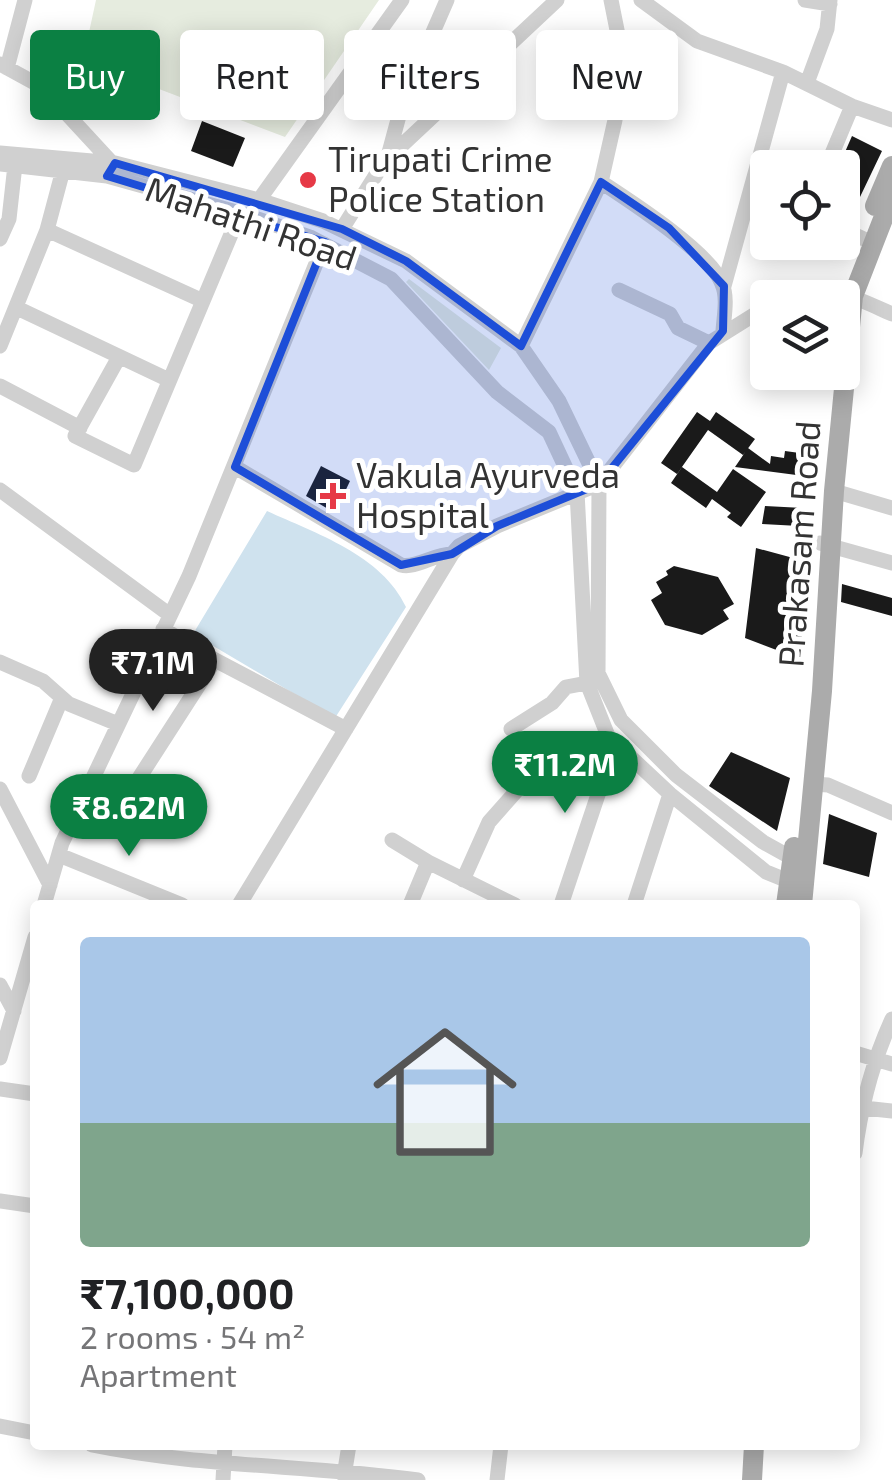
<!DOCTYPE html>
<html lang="en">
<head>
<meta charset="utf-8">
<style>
  :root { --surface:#fff; --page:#f6f6f6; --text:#202124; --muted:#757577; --accent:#0b8043 }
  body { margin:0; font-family:"Exo 2",sans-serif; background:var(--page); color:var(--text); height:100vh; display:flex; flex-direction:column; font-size:38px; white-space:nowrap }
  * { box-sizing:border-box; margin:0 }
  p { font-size:32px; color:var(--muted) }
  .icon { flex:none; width:55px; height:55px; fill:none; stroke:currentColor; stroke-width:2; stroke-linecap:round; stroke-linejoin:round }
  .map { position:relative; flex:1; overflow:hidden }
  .drawer { position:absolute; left:30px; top:900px; width:830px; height:550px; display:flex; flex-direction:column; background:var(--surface); border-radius:10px; box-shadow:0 5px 25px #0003 }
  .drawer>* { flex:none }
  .banner { position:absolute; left:30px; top:30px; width:832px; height:90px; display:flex; gap:20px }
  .fabs { position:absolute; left:750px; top:150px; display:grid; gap:20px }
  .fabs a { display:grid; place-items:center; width:110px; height:110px; border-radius:10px; background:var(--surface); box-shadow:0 5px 25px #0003; font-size:50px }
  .price { position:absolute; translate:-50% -85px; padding:0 22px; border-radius:35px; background:var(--accent); color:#fff; font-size:32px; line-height:65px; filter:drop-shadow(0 2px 5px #0008) }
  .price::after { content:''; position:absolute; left:50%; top:60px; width:30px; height:22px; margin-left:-15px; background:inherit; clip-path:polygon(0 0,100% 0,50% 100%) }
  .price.on { background:#222; color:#fff }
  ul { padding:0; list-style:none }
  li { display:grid; align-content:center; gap:20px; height:530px; padding:0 50px }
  li span { display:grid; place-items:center; height:310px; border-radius:10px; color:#555 }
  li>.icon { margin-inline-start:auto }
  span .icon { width:180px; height:180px; fill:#fffc; stroke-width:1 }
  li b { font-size:42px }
  .pill { padding:0 35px; border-radius:10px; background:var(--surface); box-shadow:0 5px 25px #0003; font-size:35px; line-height:90px }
  .pill.on { background:var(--accent); color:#fff }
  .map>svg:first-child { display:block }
</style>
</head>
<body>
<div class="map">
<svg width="892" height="1480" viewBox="0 0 892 1480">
  <rect width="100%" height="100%" fill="#fff"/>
  <!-- green -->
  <path fill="#e6ecdf" d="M96,0H379L285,137L83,60Z
    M409,279L501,348L489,370L406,282Z"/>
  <!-- water -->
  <path fill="#cfe2ee" d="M267,511C315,533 382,555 406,607L335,718L193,634Z"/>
  <!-- building -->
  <path fill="#1a1a1a" d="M202,121L245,138L233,167L191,151Z
    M852,136L882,151L849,220L842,218V168H838Z
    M697,412L710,421L716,412L755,439L743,455L708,430L677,474L661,463Z
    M748,448L770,464L771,456L784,458L785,451L807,454L804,476L735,467Z
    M321,466L350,481L335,513L306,496Z
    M682,467L717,492L733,469L766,492L741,527L727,517L731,513L712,499L706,508L671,483Z
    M765,506L803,508L799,526L762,524Z
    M756,548L808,562L801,606L804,607L800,659L745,638Z
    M674,566L718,577L734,604L723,610L729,619L702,635L665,625L651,600L662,593L656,582L668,575L666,571Z
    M842,584L892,598V616L841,602Z
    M731,752L790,778L777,831L709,786Z
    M829,814L877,833L869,877L823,864Z"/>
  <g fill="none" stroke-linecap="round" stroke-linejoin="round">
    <!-- minor -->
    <path stroke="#d0d0d0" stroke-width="15" d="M611,0L620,45L615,120L601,182C630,201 711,253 722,284C728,297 724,316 723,331
      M641,0L697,41L783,72L852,106L892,120
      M805,0L830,4
      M0,64L42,87L114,165
      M7,68L25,0
      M807,83L827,29L830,0
      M0,153L115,163L259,200L323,221L406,261L521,346L559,401L599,484L598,673L621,720L676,775L763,842L799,862
      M387,160L403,101L447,0
      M0,164L107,176L240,213L310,237L391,279L497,392L549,432L577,492L587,683L608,736L670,794L766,872L798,885
      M826,168L852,106
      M259,200L402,0
      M342,229L384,162L557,0
      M842,229L864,239
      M47,230L201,300
      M0,239L9,219L15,165
      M724,286L783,72
      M619,290L670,314L678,328L709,343
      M785,298C823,279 858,299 892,314
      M17,308L169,380
      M0,346L47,230L63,170
      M521,346L601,182
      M119,357L75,436L134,465L240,213
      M0,386L80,428
      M235,467L401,565C416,569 433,554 452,554
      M0,490L170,615
      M834,491L892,508
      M820,543L892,563
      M163,629L215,660L346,729
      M0,662L43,681L69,704L118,724
      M511,729L552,703L566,687L587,683
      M29,776L61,700
      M813,784L828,785L892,813
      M0,789L50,885
      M130,792L215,660
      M392,840L428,862L410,905
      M59,855L182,905
      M428,862L515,905
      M463,880L489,822L542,762
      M44,905L62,843L189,576L324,244
      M239,905L452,554L459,546L497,526L599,484L709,343L768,306
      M561,905L615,744
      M634,905L670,794
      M0,985L14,1011
      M855,1053L892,1064
      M0,1058L35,937
      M0,1089L35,1094
      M855,1107L892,1111
      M855,1153C861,1105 872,1063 892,1019
      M0,1201L35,1206
      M0,1426L35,1433
      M92,1445C199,1467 310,1465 418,1480
      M344,1476L349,1445
      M223,1480L225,1445
      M497,1480L501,1445"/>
    <!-- major -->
    <path stroke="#ababab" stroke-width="20" d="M875,206L892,166
      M786,905L794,847
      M802,905L822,691L834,491L853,296L892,196
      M752,1480L754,1445"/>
  </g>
  <!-- marked area -->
  <path fill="#1d4ed8" fill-opacity="0.2" stroke="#1d4ed8" stroke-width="8" stroke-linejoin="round" d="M115,163L342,229L406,261L521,346L601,182L669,228L724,286L723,331L599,484L497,526L452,554L401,565L235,467L325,242L107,176Z"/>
  <!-- markers -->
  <g fill="#e63946" stroke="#fff" stroke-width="4">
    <circle cx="308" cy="180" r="10"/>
    <path d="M328 481h10v10h10v10h-10v10h-10v-10h-10v-10h10z"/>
  </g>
  <g text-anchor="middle" stroke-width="10" stroke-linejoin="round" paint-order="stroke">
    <!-- poi labels -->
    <g font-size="35" fill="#333" stroke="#fff" text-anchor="start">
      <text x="328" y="172">Tirupati Crime<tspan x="328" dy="40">Police Station</tspan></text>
      <text x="356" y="488">Vakula Ayurveda<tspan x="356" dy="40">Hospital</tspan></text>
    </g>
    <!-- street labels -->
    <g font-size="35" fill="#333" stroke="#fff">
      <text transform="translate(251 224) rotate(19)" y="12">Mahathi Road</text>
      <text transform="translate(800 544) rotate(-86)" y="12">Prakasam Road</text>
    </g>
  </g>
</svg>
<div class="fabs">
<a><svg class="icon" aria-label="locate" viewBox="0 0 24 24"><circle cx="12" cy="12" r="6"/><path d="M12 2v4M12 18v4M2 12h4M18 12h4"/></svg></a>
<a><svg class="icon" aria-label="layers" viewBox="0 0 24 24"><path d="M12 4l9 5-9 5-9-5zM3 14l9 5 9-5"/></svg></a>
</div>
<b class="price on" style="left:153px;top:714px">₹7.1M</b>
<b class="price" style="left:565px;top:816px">₹11.2M</b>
<b class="price" style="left:129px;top:859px">₹8.62M</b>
<div class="banner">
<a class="pill on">Buy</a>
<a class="pill">Rent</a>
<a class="pill">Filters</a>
<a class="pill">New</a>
</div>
<section class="drawer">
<ul>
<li><span style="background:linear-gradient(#a9c7e8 60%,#7fa58c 0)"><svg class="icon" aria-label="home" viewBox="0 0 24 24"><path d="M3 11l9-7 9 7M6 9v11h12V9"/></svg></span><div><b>₹7,100,000</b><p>2 rooms · 54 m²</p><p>Apartment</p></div></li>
</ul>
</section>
</div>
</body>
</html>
